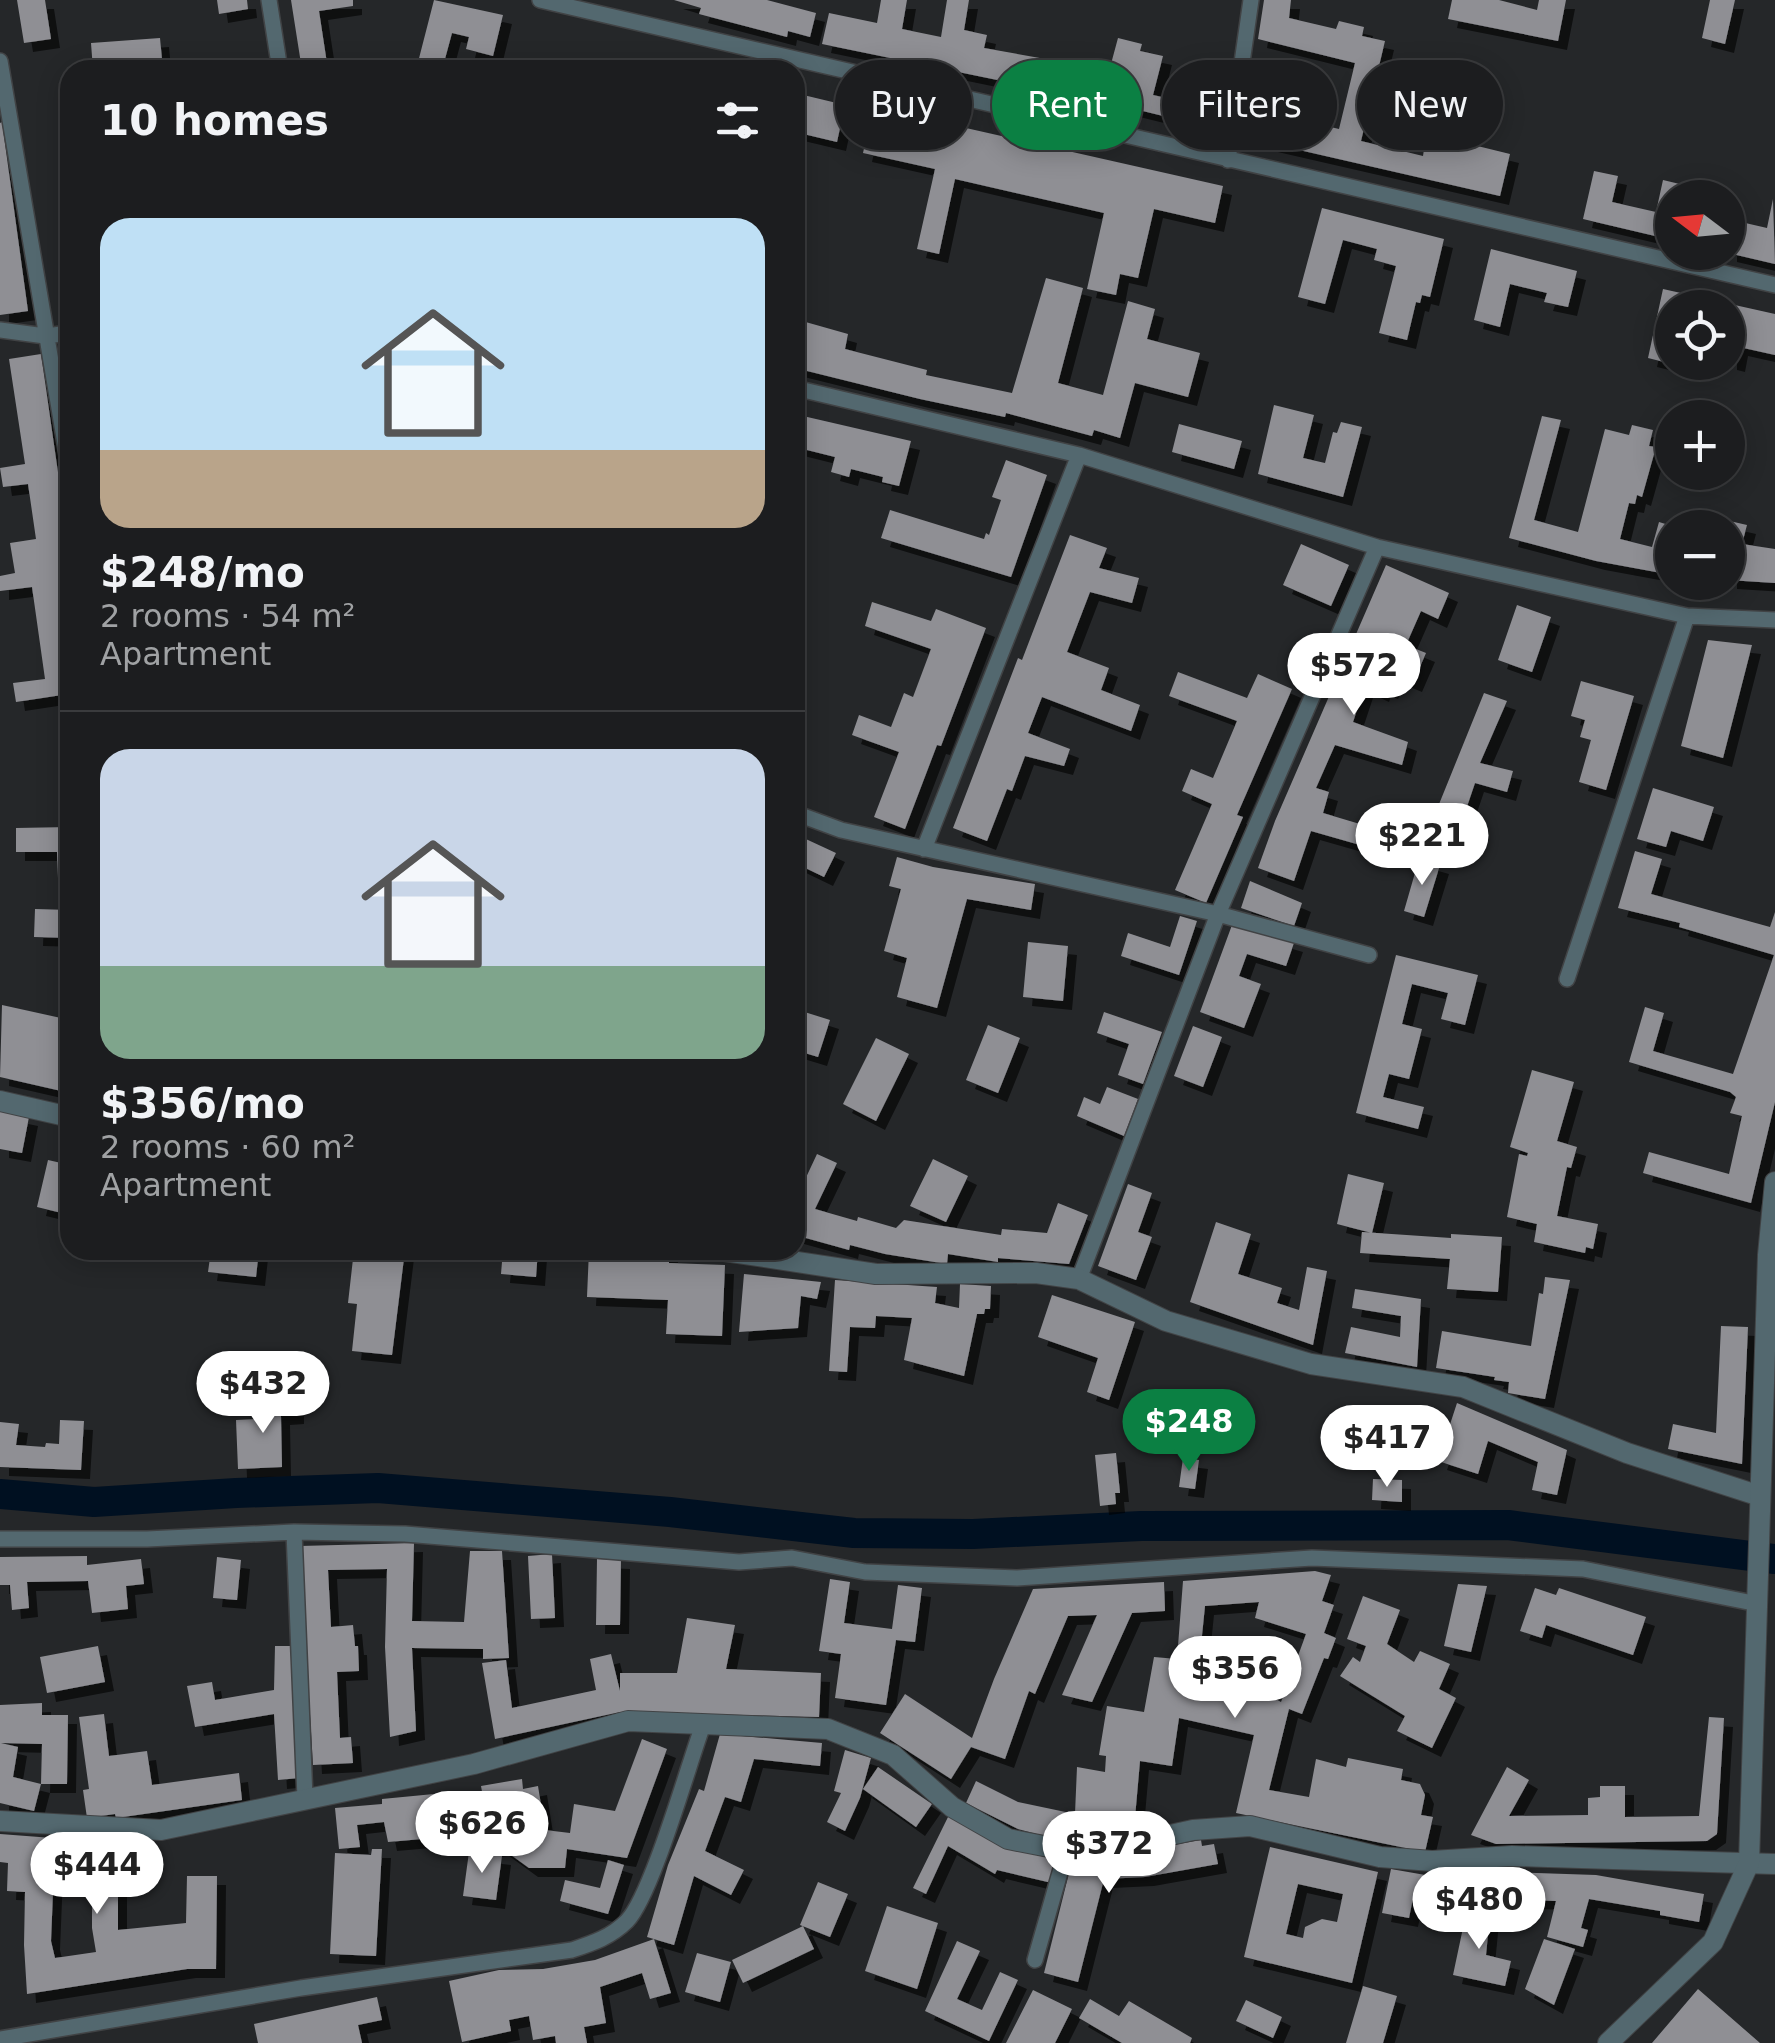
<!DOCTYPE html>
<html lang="en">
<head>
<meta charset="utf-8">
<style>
  :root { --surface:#1c1d1f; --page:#252628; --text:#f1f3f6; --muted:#a0a2a4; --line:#3a3b3d; --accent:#0b8043 }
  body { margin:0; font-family:"DejaVu Sans",sans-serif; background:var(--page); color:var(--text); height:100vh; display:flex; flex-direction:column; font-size:38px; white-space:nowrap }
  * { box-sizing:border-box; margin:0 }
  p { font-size:32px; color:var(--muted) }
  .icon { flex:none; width:55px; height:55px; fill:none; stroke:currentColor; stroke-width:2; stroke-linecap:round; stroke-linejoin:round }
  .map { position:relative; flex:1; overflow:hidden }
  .drawer { position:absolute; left:60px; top:60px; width:745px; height:1200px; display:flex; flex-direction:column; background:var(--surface); border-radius:30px; box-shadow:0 5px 25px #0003,0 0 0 2px var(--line) }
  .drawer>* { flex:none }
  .hud { position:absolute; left:835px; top:60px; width:790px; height:90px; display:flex; gap:20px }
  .needle { width:65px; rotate:286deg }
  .fabs { position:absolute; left:1655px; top:180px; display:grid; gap:20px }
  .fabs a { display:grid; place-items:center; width:90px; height:90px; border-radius:50%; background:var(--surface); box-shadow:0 5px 25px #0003,0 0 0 2px var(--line); font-size:50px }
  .price { position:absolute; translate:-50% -85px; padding:0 22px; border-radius:35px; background:#fff; color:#222; font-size:32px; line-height:65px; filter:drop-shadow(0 2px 5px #0008) }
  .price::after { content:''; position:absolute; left:50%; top:60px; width:30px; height:22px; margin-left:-15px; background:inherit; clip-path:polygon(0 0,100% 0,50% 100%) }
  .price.current { background:var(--accent); color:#fff }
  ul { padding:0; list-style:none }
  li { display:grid; align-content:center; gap:20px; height:530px; padding:0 40px }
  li+li { border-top:2px solid var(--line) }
  li span { display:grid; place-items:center; height:310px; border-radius:30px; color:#555 }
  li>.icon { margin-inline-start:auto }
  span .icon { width:180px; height:180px; fill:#fffc; stroke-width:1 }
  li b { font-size:42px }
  h2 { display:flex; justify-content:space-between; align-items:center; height:120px; padding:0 40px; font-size:42px }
  .chip { padding:0 35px; border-radius:45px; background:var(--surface); box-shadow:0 5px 25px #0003,0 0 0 2px var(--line); font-size:35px; line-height:90px }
  .chip.current { background:var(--accent); color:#fff }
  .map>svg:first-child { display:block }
</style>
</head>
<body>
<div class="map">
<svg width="1775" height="2043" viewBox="0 0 1775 2043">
  <defs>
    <filter id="shadow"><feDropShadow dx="9" dy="9" stdDeviation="0" flood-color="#0009"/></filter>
  </defs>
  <rect width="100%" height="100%" fill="#252729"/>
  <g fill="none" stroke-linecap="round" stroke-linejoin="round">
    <!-- canal -->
    <path stroke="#001021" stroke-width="30" d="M0,1494L94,1502L236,1493L378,1488L670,1512L854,1533L973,1534L1141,1526L1508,1525L1775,1559"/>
  </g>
  <!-- building -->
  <path fill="#8f8f94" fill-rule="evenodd" filter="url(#shadow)" d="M17,0H45L51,39L24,43Z
    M217,0H247L248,9L219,14Z
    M291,0H353V6L319,11L328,70H302Z
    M434,0L503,15L493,56L466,49L469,37L452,33L442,70H416Z
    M674,0H767L816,13L810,37L788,31L787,37L699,14L701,8Z
    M881,0H907L902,29L941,37L947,0H969L964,30L987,35L984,48L1051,60L1046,90L822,44L829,13L877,23Z
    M1264,0H1291L1289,18L1336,29L1339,21L1364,27L1362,36L1385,41L1361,141L1423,156L1436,70L1459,73L1449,139L1510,154L1500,196L1247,138L1255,109L1339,129L1355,63L1258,39Z
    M1452,0H1499L1537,10L1539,0H1566L1558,41L1448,19Z
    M1710,0H1735L1725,44L1702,38Z
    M160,38L163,70H93L91,43Z
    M1118,38L1142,44L1140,51L1163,56L1153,95L1224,111L1220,130L1090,98L1096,72L1108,75Z
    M795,93L845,105L837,142L795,132Z
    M873,107L1223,186L1215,223L1154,209L1138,278L1120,274L1116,295L1087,289L1104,213L955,179L939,254L917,249L935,169L863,153Z
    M2,122L28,311L0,315V123Z
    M1594,171L1618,176L1612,202L1656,212L1663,180L1688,186L1685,198H1672V240L1583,219Z
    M1773,199L1775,264L1728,253V219L1767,228Z
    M1322,208L1444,239L1430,297L1422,295L1420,303L1416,302L1407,340L1379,333L1396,266L1374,260L1377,249L1343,240L1325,304L1298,297Z
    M70,244V310H63L58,245Z
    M1491,249L1577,271L1568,307L1544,302L1547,293L1510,284L1500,327L1474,320Z
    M1046,278L1083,288L1058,383L1103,395L1128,301L1155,309L1147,339L1200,353L1188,397L1135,383L1120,438L1094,430L1092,436L1006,413L1005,417L920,399L795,368V319L848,334L845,349L927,370L926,375L1012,393Z
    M1663,289L1775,314V355L1739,347L1736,363L1728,361V308H1672V364L1648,358Z
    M41,354L70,556V736L62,695L16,702L13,683L45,679L32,587L0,591V576L15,573L10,543L36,539L28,484L3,487L0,468L25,464L9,359Z
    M1274,405L1314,415L1303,458L1325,463L1333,432L1337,433L1341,422L1362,427L1343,497L1258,474Z
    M803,416L911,441L899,486L882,482L883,477L851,469L849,477L831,472L835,457L795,447Z
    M1542,416L1561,420L1534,520L1578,532L1605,429L1629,435L1632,425L1653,430L1649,446L1656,447L1642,497L1637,495L1635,504L1629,503L1620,539L1652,547L1659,522L1672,526V575L1596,561L1509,538Z
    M1179,424L1242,441L1234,469L1172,452Z
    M1006,460L1047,475L1011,577L881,538L890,510L984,539L986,533L989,535L1001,500L992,497Z
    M1699,514L1747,525L1742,544L1775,549V583L1728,580V528H1695Z
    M1070,535L1107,548L1099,568L1139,578L1132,603L1090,592L1067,652L1109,668L1101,690L1140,705L1131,731L1042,697L1028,733L1070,749L1064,766L1025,756L1012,791L1007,789L987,841L953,828L1018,658L1022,660Z
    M1301,544L1349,565L1331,606L1283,585Z
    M1386,565L1449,593L1438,619L1421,611L1406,645L1426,653L1413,683L1396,676L1389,690L1382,687L1380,693L1365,686L1353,722L1408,742L1402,765L1335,745L1316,788L1329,792L1323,813L1380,830L1374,849L1311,831L1294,881L1258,868L1275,821Z
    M872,602L931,621L936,609L986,628L941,746L937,745L905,829L874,817L899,752L852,735L859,715L891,727L904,693L913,697L931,649L865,626Z
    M1517,605L1551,617L1532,672L1498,660Z
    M1708,640L1752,645L1723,758L1681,746Z
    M1178,672L1247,698L1258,674L1292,689L1237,815L1243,817L1206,903L1175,890L1212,804L1182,791L1191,769L1213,778L1237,721L1169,696Z
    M1581,681L1634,696L1606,790L1579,782L1591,740L1580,737L1585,720L1571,716Z
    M1484,693L1507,701L1480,763L1513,771L1507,792L1475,783L1458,833L1431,824Z
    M1653,788L1714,807L1703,841L1671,831L1666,847L1637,839Z
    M70,827V878H58L57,852H16V828Z
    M795,834L836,853L824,877L795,863Z
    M1635,851L1662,859L1651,894L1770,927L1775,912V1102L1751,1203L1643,1173L1649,1152L1729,1174L1742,1116L1730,1113L1736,1097L1730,1092L1629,1062L1645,1007L1664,1013L1653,1051L1733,1074L1774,955L1679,927L1680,923L1618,908Z
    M897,857L933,867L1035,884L1031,910L967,899L937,1008L897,997L907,958L884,951L901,889L889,886Z
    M1419,859L1440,865L1424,917L1404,911Z
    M1250,881L1302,903L1294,926L1241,908Z
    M35,909L70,910V938L34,937Z
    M1180,916L1197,921L1179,975L1121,956L1128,933L1170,947Z
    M1232,925L1294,943L1286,966L1247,954L1239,976L1261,984L1244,1028L1200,1012Z
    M1028,942L1068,946L1063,1001L1023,997Z
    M1396,955L1478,975L1465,1025L1441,1019L1448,993L1412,984L1402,1024L1422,1029L1409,1079L1389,1074L1383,1097L1424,1107L1418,1129L1356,1113Z
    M2,1005L70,1020V1093L0,1077Z
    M795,1009L830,1020L818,1057L795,1050Z
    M1104,1012L1162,1032L1143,1084L1118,1075L1129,1044L1097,1033Z
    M988,1025L1020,1038L998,1093L966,1080Z
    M1193,1026L1222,1037L1203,1087L1174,1076Z
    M876,1038L909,1054L876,1121L843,1104Z
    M1532,1070L1574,1082L1557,1141L1577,1147L1571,1168L1567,1167L1557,1216L1598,1224L1593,1249L1586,1247L1585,1253L1534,1242L1537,1224L1507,1217L1519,1154L1527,1156L1528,1153L1510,1147Z
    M1107,1087L1138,1099L1124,1136L1077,1116L1084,1097L1100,1104Z
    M0,1111L29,1117L22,1153L0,1149Z
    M817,1154L837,1163L815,1209L857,1221L858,1217L896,1228L904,1220L1001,1235L1002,1229L1047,1233L1058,1203L1088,1215L1069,1264L998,1258V1262L948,1254L947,1264L885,1254L850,1245L849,1250L795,1235V1201Z
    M933,1159L968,1176L946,1222L910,1206Z
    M48,1160L70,1165V1215L37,1207Z
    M1348,1174L1384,1183L1372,1233L1337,1224Z
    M1128,1184L1152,1193L1138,1232L1152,1237L1136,1280L1098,1266Z
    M1216,1222L1251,1234L1238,1274L1282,1288L1277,1303L1299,1310L1307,1267L1327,1271L1313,1345L1190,1302Z
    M1362,1232L1451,1238V1234L1502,1237L1498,1292L1447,1289L1450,1259L1360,1253Z
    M211,1250H259L256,1277L208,1272Z
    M354,1250H405L392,1355L352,1351L357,1304L348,1303Z
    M503,1250H538L536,1277L501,1274Z
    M589,1250H669V1263L725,1265L722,1336L666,1334L668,1300L587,1297Z
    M744,1274L821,1282L817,1299L801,1296L798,1328L739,1332Z
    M1545,1277L1570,1280L1545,1399L1508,1393L1509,1382L1494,1380L1495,1377L1436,1368L1442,1331L1531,1346L1539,1293L1543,1294Z
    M835,1280L937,1287L935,1303L959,1308L960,1284L991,1286L990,1309H985L984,1314H977L964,1376L904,1360L912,1318L876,1316L875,1328L850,1327L847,1372L829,1371Z
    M1355,1289L1421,1299L1417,1367L1345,1353L1351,1327L1400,1337L1401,1316L1352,1308Z
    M1052,1295L1135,1322L1109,1400L1087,1392L1098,1358L1038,1337Z
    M1721,1326L1748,1327L1742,1464L1668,1449L1673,1424L1716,1433Z
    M295,1401V1415L281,1416L282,1467L238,1469L236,1420L258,1419L257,1403Z
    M1457,1403L1567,1450L1557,1495L1532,1490L1538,1462L1488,1441L1478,1474L1438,1461Z
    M60,1420L84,1421L81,1470L0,1467V1422L19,1424L16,1445L45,1447L46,1443L59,1444Z
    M1116,1453L1120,1493H1115L1116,1504L1100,1506L1095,1455Z
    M1183,1458L1199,1460L1195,1489L1179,1487Z
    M1373,1479L1402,1480V1502L1372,1500Z
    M414,1543L412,1621L464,1622L470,1551H502L509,1658L483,1659V1649L412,1648L416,1731L390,1737L385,1647L387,1569L328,1570L331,1627L353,1625L355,1646H358L359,1671L337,1672L340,1738L351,1737L353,1763L313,1765L300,1546Z
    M552,1554L555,1618L531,1619L528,1556Z
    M87,1556V1565L141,1559L144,1584L126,1586L128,1609L92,1613L88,1581L27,1582L29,1608L12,1610L10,1585H0V1557Z
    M217,1557L241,1560L237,1600L213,1598Z
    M597,1559L621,1560L620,1625H596Z
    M1315,1571L1331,1575L1322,1601L1334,1605L1324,1633L1336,1638L1328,1659L1324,1658L1302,1714L1289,1709L1269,1790L1309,1797L1316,1759L1346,1767L1348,1758L1403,1769L1401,1780L1420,1784L1425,1795L1421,1815L1433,1817L1425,1852L1236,1813L1254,1735L1179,1718L1172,1766L1140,1761L1134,1829L1097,1826L1096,1839L1059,1840L1018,1829L966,1803L976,1781L1018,1802L1075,1814L1077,1767L1105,1772L1106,1756L1099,1755L1107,1706L1144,1712L1154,1657L1177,1659L1183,1581ZM1259,1602L1255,1618L1306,1634L1281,1702L1265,1693L1225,1657L1200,1655L1205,1606Z
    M830,1579L850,1582L844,1623L892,1629L898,1585L922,1588L915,1642L896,1640L886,1705L835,1698L841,1654L819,1651Z
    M1164,1582L1165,1611L1132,1613L1092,1702L1062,1695L1097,1615L1068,1616L1035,1694L1029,1691L1005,1759L971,1747L951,1779L880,1733L905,1694L972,1738L994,1679L1033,1589Z
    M1458,1584L1487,1586L1471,1652L1444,1646Z
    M1535,1588L1556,1595L1559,1588L1646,1617L1633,1655L1546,1625L1542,1638L1520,1631Z
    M1363,1596L1400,1610L1387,1644L1414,1662L1420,1651L1450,1664L1439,1689L1456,1698L1432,1748L1397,1731L1405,1716L1340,1676L1353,1657L1360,1662L1366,1646L1347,1639Z
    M687,1618L735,1625L726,1669L821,1673L819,1717L620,1712L495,1739L482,1663L506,1660L512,1708L596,1690L590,1659L611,1654L620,1691V1673H677Z
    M98,1646L105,1682L47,1693L40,1657Z
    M275,1646H292L299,1778L278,1780L274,1714L195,1727L187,1686L212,1682L215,1700L274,1690Z
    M42,1703V1715H68L67,1784H41L42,1744L1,1743L18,1747L13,1777L41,1784L34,1811L0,1803V1705Z
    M104,1714L109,1756L147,1751L152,1785L239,1773L242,1800L116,1818L115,1814L87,1818L83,1790L89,1789L79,1717Z
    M1709,1717L1724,1718L1717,1834L1707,1841L1496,1844L1471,1835L1507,1767L1529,1780L1509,1816L1588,1815V1798L1600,1797V1786H1625V1817L1699,1816Z
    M720,1734L822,1743L820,1766L754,1759L741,1802L725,1797L705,1851L744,1870L731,1895L694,1876L674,1945L647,1937L668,1865L699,1789L704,1791Z
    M642,1739L667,1749L627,1858L567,1849L565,1868H529L500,1847L492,1848L481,1786L522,1779L523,1789L538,1786L545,1830L570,1833L574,1804L615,1811Z
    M845,1750L871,1758L860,1798L845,1831L827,1822L841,1793L834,1791Z
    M878,1767L932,1804L916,1827L863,1789Z
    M465,1791L470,1843L446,1845L445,1837L388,1842L384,1822L357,1825L360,1847L339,1849L335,1808L382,1804V1799Z
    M949,1815L1003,1847L1058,1860L1052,1883L997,1870L995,1874L948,1846L926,1894L913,1888Z
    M0,1834L118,1843V1930L186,1923L187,1876H217L216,1969H187L27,1994L24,1945L25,1892L7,1891L8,1863L0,1862ZM54,1867L92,1870V1928L96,1952L55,1958L51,1941Z
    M1201,1840L1202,1846L1214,1844L1218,1864L1145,1877L1104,1879L1078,1982L1044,1973L1072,1861L1140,1855V1851Z
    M1270,1847L1378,1872L1352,1983L1244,1957ZM1298,1884L1343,1894L1337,1922L1322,1919L1305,1927L1303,1938L1286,1934Z
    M372,1849H382L376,1956L330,1954L335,1853L371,1855Z
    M469,1852L502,1856L496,1900L463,1896Z
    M608,1860L624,1865L608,1914L560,1901L565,1880L600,1888Z
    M1391,1869L1431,1876L1427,1900L1413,1898L1409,1918L1382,1913Z
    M1504,1872L1596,1875L1704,1894L1699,1922L1660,1915V1911L1589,1899L1581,1928L1588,1930L1583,1947L1547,1937L1556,1901L1502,1899Z
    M818,1882L848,1894L830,1937L800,1925Z
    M887,1906L938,1923L917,1989L865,1971Z
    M1467,1909L1490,1914L1486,1955L1511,1961L1505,1986L1453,1975Z
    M803,1926L814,1949L743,1983L732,1960Z
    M654,1939L671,1993L650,1999L642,1973L600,1987L606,2023L584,2027L587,2043H556L555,2036L533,2040L529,2016L509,2020L511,2031L462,2042L449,1981L499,1970L543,1969L595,1960Z
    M1544,1939L1575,1949L1554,2005L1525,1989Z
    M957,1941L980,1951L957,1999L982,2010L1000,1972L1018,1980L989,2041L925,2011Z
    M697,1953L731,1962L720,2002L685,1992Z
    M1363,1986L1397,1996L1383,2043H1346Z
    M1698,1989L1760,2043H1652Z
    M1033,1990L1072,2009L1055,2043H1006Z
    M377,1997L382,2020L358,2025L362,2043H258L254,2024Z
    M1090,1999L1119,2016L1129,2001L1192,2038L1190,2043H1122L1079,2018Z
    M1246,2000L1282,2017L1273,2038L1236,2021Z"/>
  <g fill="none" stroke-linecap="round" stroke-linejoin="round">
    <!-- service casing -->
    <g stroke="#414345" stroke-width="18">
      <path id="service" d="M269,0L280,70
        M540,0L1775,285
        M0,61L70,473
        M1228,160L1251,0
        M0,330L45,336L70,333
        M795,388L1079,455L1377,547L1687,616L1775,620
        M795,813L841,830L1218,914L1369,955
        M924,849L1079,455
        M1567,979L1687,616
        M1079,1279L1218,914L1377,547
        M294,1532L305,1798
        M0,1539H147L294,1532L405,1534L739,1562L792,1558L865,1572L1017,1578L1312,1558L1583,1569L1758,1604
        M1035,1960L1067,1848
        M0,2039L301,1988L572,1950C593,1943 611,1937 627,1921C652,1895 688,1766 703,1725"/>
    </g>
    <!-- minor casing -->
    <g stroke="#414345" stroke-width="22">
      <path id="minor" d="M0,1101L70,1117
        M718,1250L876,1274L1036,1273L1079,1279L1166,1321L1311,1364L1463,1387L1627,1453L1760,1496
        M0,1821L161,1830L474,1764L628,1721L828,1729L893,1755L952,1807L1008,1839L1054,1848L1125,1845L1193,1830L1250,1826L1380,1857L1432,1861L1512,1856L1775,1864"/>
    </g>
    <!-- tertiary casing -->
    <g stroke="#414345" stroke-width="22">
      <path id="tertiary" d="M1608,2043L1713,1942L1749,1863L1768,1255L1775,1182"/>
    </g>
    <!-- service -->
    <use href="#service" stroke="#53686f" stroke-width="15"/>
    <!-- minor -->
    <use href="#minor" stroke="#53686f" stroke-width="20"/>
    <!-- tertiary -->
    <use href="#tertiary" stroke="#53686f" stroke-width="20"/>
  </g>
</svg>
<div class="fabs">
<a><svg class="needle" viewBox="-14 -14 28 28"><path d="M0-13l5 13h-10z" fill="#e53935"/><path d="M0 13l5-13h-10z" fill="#a0a2a4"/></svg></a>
<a><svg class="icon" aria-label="locate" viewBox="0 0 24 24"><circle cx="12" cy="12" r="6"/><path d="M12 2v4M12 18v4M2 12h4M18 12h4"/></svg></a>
<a>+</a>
<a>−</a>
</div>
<b class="price" style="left:1354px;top:718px">$572</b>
<b class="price" style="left:1422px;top:888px">$221</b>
<b class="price" style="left:263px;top:1436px">$432</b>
<b class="price current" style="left:1189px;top:1474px">$248</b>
<b class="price" style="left:1387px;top:1490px">$417</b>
<b class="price" style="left:1235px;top:1721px">$356</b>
<b class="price" style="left:482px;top:1876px">$626</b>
<b class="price" style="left:1109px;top:1896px">$372</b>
<b class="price" style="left:97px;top:1917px">$444</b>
<b class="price" style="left:1479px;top:1952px">$480</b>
<div class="hud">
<a class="chip">Buy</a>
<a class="chip current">Rent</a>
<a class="chip">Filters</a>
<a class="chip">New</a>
</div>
<section class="drawer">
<h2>10 homes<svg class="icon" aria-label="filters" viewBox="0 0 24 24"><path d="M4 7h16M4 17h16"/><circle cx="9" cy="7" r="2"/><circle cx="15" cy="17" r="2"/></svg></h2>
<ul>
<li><span style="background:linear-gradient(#bfe0f5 75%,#b9a48a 0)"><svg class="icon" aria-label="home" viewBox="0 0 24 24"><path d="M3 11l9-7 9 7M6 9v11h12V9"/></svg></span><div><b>$248/mo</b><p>2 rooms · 54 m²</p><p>Apartment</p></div></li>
<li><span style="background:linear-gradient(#c9d6e8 70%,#7fa58c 0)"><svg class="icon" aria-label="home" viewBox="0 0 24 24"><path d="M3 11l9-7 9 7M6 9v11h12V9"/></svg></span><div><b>$356/mo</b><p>2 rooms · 60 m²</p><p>Apartment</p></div></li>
</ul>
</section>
</div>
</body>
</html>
